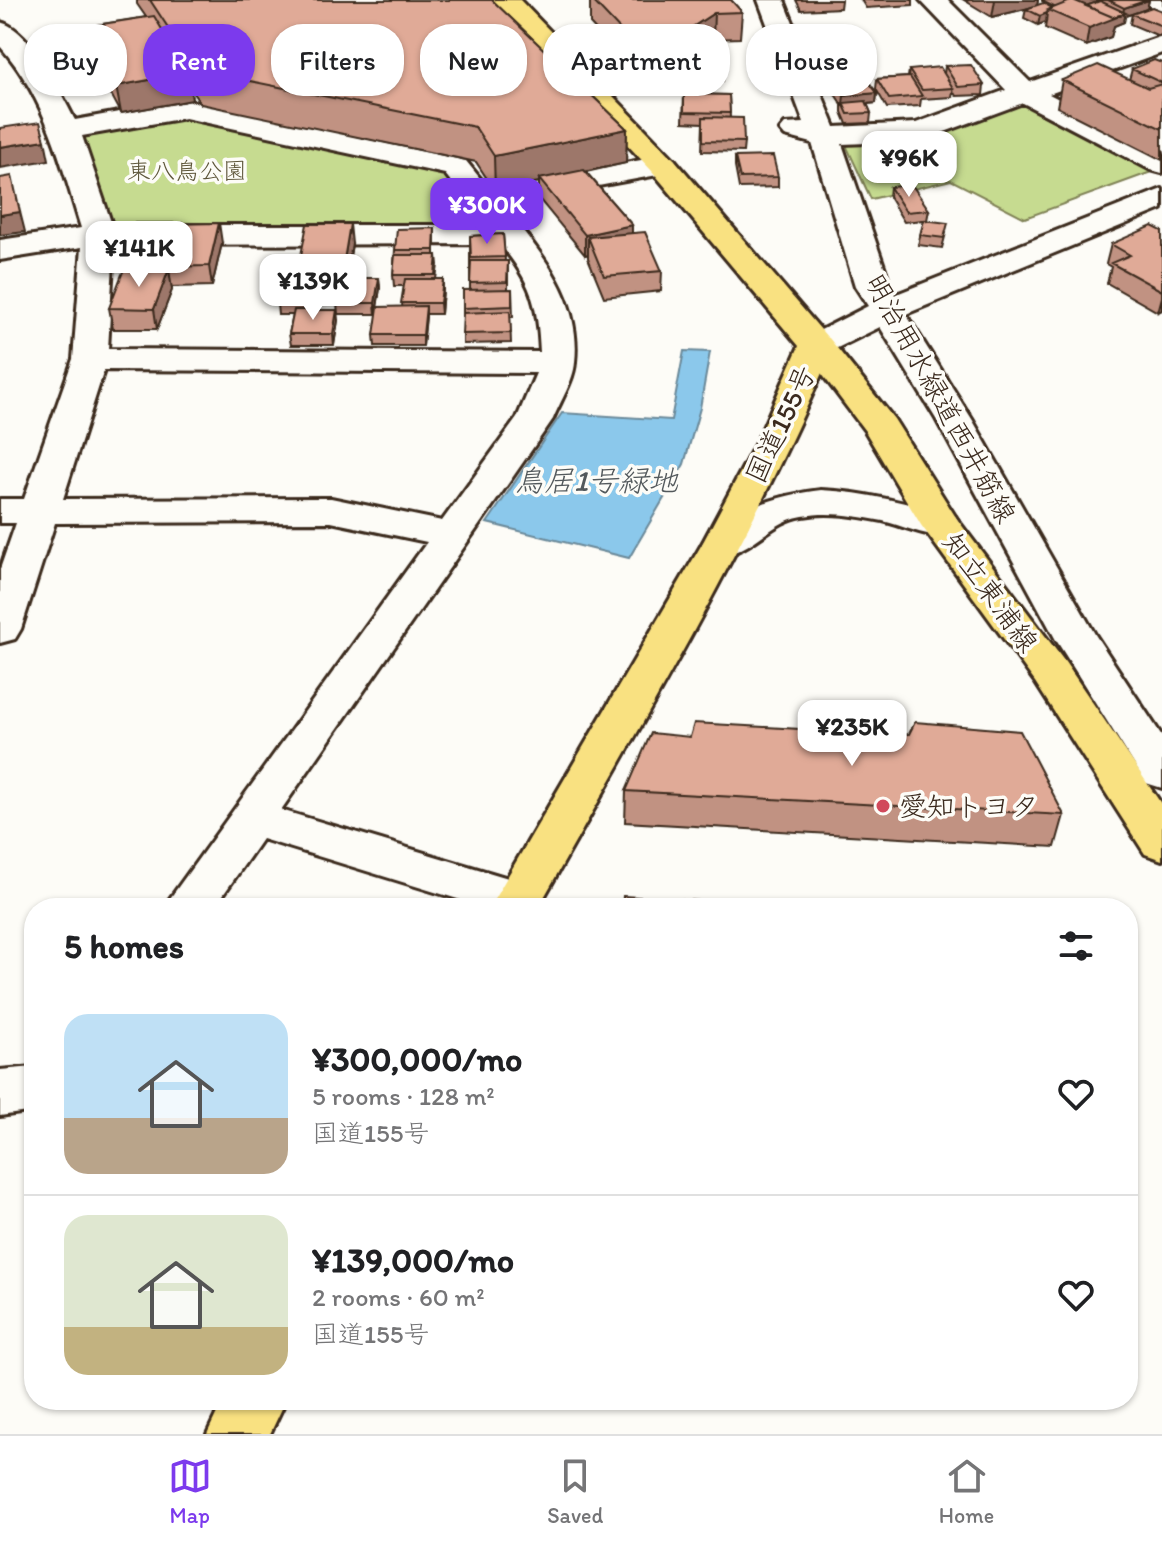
<!DOCTYPE html>
<html lang="en">
<head>
<meta charset="utf-8">
<style>
  :root { --surface:#fff; --page:#f2f2f2; --text:#202124; --muted:#757577; --line:#e0e0e0; --accent:#7c3aed }
  body { margin:0; font-family:Itim,"Klee One",sans-serif; background:var(--page); color:var(--text); height:100vh; display:flex; flex-direction:column; font-size:30px; white-space:nowrap }
  * { box-sizing:border-box; margin:0 }
  p { font-size:26px; color:var(--muted) }
  .icon { flex:none; width:44px; height:44px; fill:none; stroke:currentColor; stroke-width:2; stroke-linecap:round; stroke-linejoin:round }
  .map { position:relative; flex:1; overflow:hidden }
  .details { position:absolute; left:24px; top:898px; width:1114px; height:512px; display:flex; flex-direction:column; background:var(--surface); border-radius:32px; box-shadow:0 2px 6px #0004 }
  .details>* { flex:none }
  .banner { position:absolute; left:24px; top:24px; width:1114px; height:72px; display:flex; gap:16px }
  .price { position:absolute; translate:-50% -68px; padding:0 18px; border-radius:16px; background:#fff; color:#222; font-size:26px; line-height:52px; filter:drop-shadow(0 2px 4px #0008) }
  .price::after { content:''; position:absolute; left:50%; top:48px; width:24px; height:18px; margin-left:-12px; background:inherit; clip-path:polygon(0 0,100% 0,50% 100%) }
  .price.current { background:var(--accent); color:#fff }
  ul { padding:0; list-style:none }
  li { display:flex; align-items:center; gap:24px; height:200px; padding:0 40px }
  li+li { border-top:2px solid var(--line) }
  li span { display:grid; place-items:center; flex:none; width:224px; height:160px; border-radius:24px; color:#555 }
  li>.icon { margin-inline-start:auto }
  span .icon { width:96px; height:96px; fill:#fffc; stroke-width:1 }
  li b { font-size:34px }
  h2 { display:flex; justify-content:space-between; align-items:center; height:96px; padding:0 40px; font-size:34px }
  .tag { padding:0 28px; border-radius:32px; background:var(--surface); box-shadow:0 2px 6px #0004; font-size:28px; line-height:72px }
  .tag.current { background:var(--accent); color:#fff }
  .dock { display:flex; justify-content:space-around; align-items:center; height:112px; border-top:2px solid var(--line); background:var(--surface); font-size:22px; color:var(--muted) }
  .dock a { display:grid; justify-items:center; gap:4px }
  .dock .current { color:var(--accent) }
  .map>svg:first-child { display:block }
</style>
</head>
<body>
<div class="map">
<svg width="1162" height="1434" viewBox="0 0 1162 1434">
  <rect width="100%" height="100%" fill="#fdfcf7"/>
  <filter id="ink" filterUnits="userSpaceOnUse"><feTurbulence type="fractalNoise" baseFrequency=".0125" numOctaves="2"/><feDisplacementMap in="SourceGraphic" scale="16" xChannelSelector="R" yChannelSelector="G"/><feConvolveMatrix kernelMatrix="1 2 1 2 8 2 1 2 1" color-interpolation-filters="sRGB"/></filter>
  <g filter="url(#ink)">
    <!-- green -->
    <path fill="#c6db90" stroke="#808257" stroke-width="2" d="M1021,103L1154,171L1025,218L951,180L871,199L845,143Z
      M183,116L448,174L484,220L477,225L122,227L113,223L79,134Z"/>
    <!-- water -->
    <path fill="#8bc8eb" stroke="#6b8999" stroke-width="2" d="M684,351L710,352L700,408L684,464L629,558L487,523L562,413L671,420Z"/>
    <g fill="none" stroke-linecap="round" stroke-linejoin="round">
      <!-- minor casing -->
      <g stroke="#3b2a1e" stroke-width="6">
        <path id="minor" d="M758,0H784L835,127L916,123L1006,90L920,0H948L1030,82L1162,36V53L1049,94L1162,152V173L1151,170L1023,103L920,141L842,144L894,295L1162,189V209L906,314L972,419L1096,636L1162,736V788L1146,783L1056,640L936,419L880,327L829,352L817,355L805,352L800,345L805,338L868,306L855,286L812,143L785,136L780,130L785,124L804,123Z
          M1143,0H1162V11L1147,5Z
          M0,22C32,30 60,92 75,120L185,100L466,161L488,188L663,156L674,159L678,165L674,171L663,174L501,204C539,250 582,298 575,362C574,380 560,402 553,419L281,810L535,886L542,899L537,908H487L262,839L214,908H163L427,542L331,522L55,523L21,629L15,639L0,643V569L16,523H0V499H24L73,359L82,247L0,260V240L81,228C61,163 46,98 0,46ZM185,118L445,174L485,225H112L82,136ZM500,244C531,282 538,303 540,352L108,349L114,245ZM104,370L536,373L517,418L442,521L331,498L63,499Z
          M821,490C867,492 910,504 955,516L961,525L955,534C931,540 907,527 883,521C857,516 829,511 803,516C767,521 746,563 708,553L702,544C724,511 783,494 821,490Z
          M34,1067V1111L0,1116V1070Z"/>
      </g>
      <!-- major casing -->
      <g stroke="#3b2a1e" stroke-width="6">
        <path id="major" d="M817,335L829,338L894,419L957,519L1065,662L1162,805V860L1145,854L1035,682L921,525L865,431L800,345L805,338Z"/>
      </g>
      <!-- highway casing -->
      <g stroke="#3b2a1e" stroke-width="6">
        <path id="highway" d="M492,0H520L674,159L834,345C751,541 642,723 538,908H489L702,544L758,439L799,346L652,171Z
          M223,1400H286L270,1434H207Z"/>
      </g>
      <!-- minor -->
      <use href="#minor" fill="#fdfcf7" fill-rule="evenodd"/>
      <!-- major -->
      <use href="#major" fill="#f9e181" fill-rule="evenodd"/>
      <!-- highway -->
      <use href="#highway" fill="#f9e181" fill-rule="evenodd"/>
    </g>
    <!-- wall -->
    <path fill="#c19282" stroke="#3b2a1e" stroke-width="2" d="M137,0H492L627,129L626,163L586,172L632,225V233L662,271L661,291L604,297L588,258V254L585,255L539,199V182L495,191L476,162L201,104L190,87L192,100L121,113L89,53L83,27L146,17L137,4Z
      M590,0H731L742,12L740,38L713,39L709,42L725,54L723,81L641,80L590,24Z
      M796,0H841L840,8L801,10Z
      M861,0H913V5L866,8Z
      M964,0H1038L1037,5L1052,8L1054,7L1042,1V0H1149L1147,8L1162,11V34L1159,36L1130,24L1132,14L1138,12L1125,16L1124,22L1114,26L1111,37L1086,46L1045,28L1046,22L1038,25L1024,18L1026,9L1030,8L992,17Z
      M1162,63V160L1057,107L1062,80H1129L1132,69Z
      M945,66L984,85L983,95L956,96L953,91L952,97L921,99L920,106L887,108L876,89L877,79L908,77L909,70L944,74Z
      M828,72L877,93L876,103L867,104L871,113L870,123L847,124L842,112V105L827,82Z
      M684,94L729,95L730,118L744,142L743,152L702,151L703,123L683,122Z
      M735,157L778,177V187L739,188L735,167Z
      M890,187L929,210L927,220H924L946,233L942,248L918,245L924,220L904,222L889,197Z
      M435,228V255H437L438,265L436,279L443,289L441,314H426L423,346H375L374,335L402,307L404,286H394L393,275L395,250Z
      M1162,231V310L1158,312L1107,283L1111,267L1106,264L1111,244Z
      M503,234L505,261H508V289H512L513,317H510L511,343L463,344V290H470V236Z
      M222,243L212,286L172,287V290L157,329H113L109,308L161,269L160,267Z
      M352,244L346,278H379L380,288L376,314H338L337,303L340,286H319V291L315,310L338,320L334,345H291L289,334L293,315H278L277,304L300,280L299,266Z
      M690,737L807,744L1064,815L1055,847L625,822L626,791Z"/>
    <!-- shaded-wall -->
    <path fill="#9d776a" stroke="#3b2a1e" stroke-width="2" d="M995,0H1038L1037,6L992,17Z
      M1068,0H1103L1066,13Z
      M1149,0L1147,9L1125,16L1124,22L1114,26L1111,37L1086,46L1089,28L1105,20L1123,14L1124,8Z
      M714,13L713,39L690,54L691,28Z
      M1047,13L1046,22L1038,25L1040,16Z
      M188,73L192,100L121,113L116,86Z
      M877,93L876,103L844,106L843,104L844,96Z
      M627,129L626,163L541,181L539,179V182L495,191L494,156Z
      M45,140L49,160L0,168V147Z
      M20,212L25,232L0,235V215Z
      M219,223L222,243L212,286L209,266Z
      M350,224L352,244L345,286L343,266Z
      M632,225V245L588,237V254L585,255V235Z
      M169,269L172,290L157,329L154,309Z
      M379,278L380,288L376,314L375,303Z
      M443,279V289L441,314L440,303Z
      M318,280L319,291L314,315L313,304Z
      M1162,297V310L1158,312Z
      M426,306V317L423,346V335Z
      M337,310L338,320L334,345L333,334Z"/>
    <!-- building -->
    <path fill="#e0aa97" stroke="#3b2a1e" stroke-width="2" d="M150,0H492L627,129L494,156L475,127L196,70Z
      M592,0H731L742,12L714,13L691,28L725,54L642,53Z
      M1073,0L1115,18L1089,28L1048,10Z
      M1108,0H1148L1124,8Z
      M1100,1L1126,13L1113,17L1086,6Z
      M1043,3L1052,8L1048,10L1047,13L1040,16L1026,9Z
      M1152,7L1162,11V26L1132,14Z
      M154,16L188,73L116,86L83,27Z
      M1154,60L1162,63V83L1132,69Z
      M971,65L984,85L958,87L945,66Z
      M1098,65L1148,88L1162,84V129L1062,80Z
      M940,67L953,88L922,90L909,70Z
      M860,70L877,93L844,96L828,72Z
      M910,77L922,96L889,99L877,79Z
      M684,94L729,95L730,113L684,112Z
      M866,101L871,113L848,114L843,103Z
      M703,117L743,118L744,142L703,141Z
      M40,122L45,140L0,147V128Z
      M773,156L778,177L740,178L735,157Z
      M584,170L632,225L585,235L539,179Z
      M12,176L20,212L0,215V178Z
      M912,185L929,210L906,212L890,187Z
      M924,220L948,223L944,238L920,235Z
      M219,223L209,266L160,267L172,224Z
      M307,224H350L343,266H299Z
      M1152,226L1162,231V291L1111,263L1130,255L1111,244Z
      M435,228L434,250H395L397,229Z
      M645,232L662,271L604,276L588,237Z
      M503,234L505,257L471,258L470,236Z
      M395,255H437L435,275H393Z
      M471,261H508L507,282L470,283Z
      M124,269H169L154,309L109,308Z
      M342,278H379L375,303H337Z
      M405,279H443L440,303H401Z
      M283,280H318L313,304H277Z
      M512,289V306L463,308V290Z
      M426,306L423,335H374L378,307Z
      M294,310H337L333,334H289Z
      M510,311L511,333L462,334L463,313Z
      M915,722L1020,731L1064,815L626,791L651,733L690,737L694,723L800,729L807,744L850,745L858,735L909,734Z
      M623,896L744,904V908H622Z"/>
  </g>
  <!-- markers -->
  <circle fill="#d1495b" stroke="#fdfcf7" stroke-width="3" cx="883" cy="806" r="8"/>
  <g text-anchor="middle" stroke-width="7" stroke-linejoin="round" paint-order="stroke">
    <!-- far-park labels -->
    <g font-size="24" fill="#5e563a" stroke="#fdfcf7">
      <text x="187" y="179">東八鳥公園</text>
    </g>
    <!-- street labels -->
    <g font-size="28" fill="#3b2a1e" stroke="#fdfcf7">
      <text transform="translate(941 398) rotate(61)" y="10">明治用水緑道西井筋線</text>
      <text transform="translate(780 424) rotate(-65)" y="10">国道155号</text>
      <text transform="translate(991 592) rotate(54)" y="10">知立東浦線</text>
    </g>
    <!-- poi labels -->
    <g font-size="28" fill="#3b2a1e" stroke="#fdfcf7" text-anchor="start">
      <text x="899" y="816">愛知トヨタ</text>
    </g>
    <!-- water labels -->
    <g font-size="30" font-style="italic" fill="#53595c" stroke="#fdfcf7">
      <text x="596" y="491">鳥居1号緑地</text>
    </g>
  </g>
</svg>
<b class="price" style="left:909px;top:199px">¥96K</b>
<b class="price current" style="left:487px;top:246px">¥300K</b>
<b class="price" style="left:139px;top:289px">¥141K</b>
<b class="price" style="left:313px;top:322px">¥139K</b>
<b class="price" style="left:852px;top:768px">¥235K</b>
<div class="banner">
<a class="tag">Buy</a>
<a class="tag current">Rent</a>
<a class="tag">Filters</a>
<a class="tag">New</a>
<a class="tag">Apartment</a>
<a class="tag">House</a>
</div>
<section class="details">
<h2>5 homes<svg class="icon" aria-label="filters" viewBox="0 0 24 24"><path d="M4 7h16M4 17h16"/><circle cx="9" cy="7" r="2"/><circle cx="15" cy="17" r="2"/></svg></h2>
<ul>
<li><span style="background:linear-gradient(#bfe0f5 65%,#b9a48a 0)"><svg class="icon" aria-label="home" viewBox="0 0 24 24"><path d="M3 11l9-7 9 7M6 9v11h12V9"/></svg></span><div><b>¥300,000/mo</b><p>5 rooms · 128 m²</p><p>国道155号</p></div><svg class="icon" aria-label="heart" viewBox="0 0 24 24"><path d="M12 20l-8-8c-3-5 5-10 8-4 3-6 11-1 8 4z"/></svg></li>
<li><span style="background:linear-gradient(#dfe7d0 70%,#c2b280 0)"><svg class="icon" aria-label="home" viewBox="0 0 24 24"><path d="M3 11l9-7 9 7M6 9v11h12V9"/></svg></span><div><b>¥139,000/mo</b><p>2 rooms · 60 m²</p><p>国道155号</p></div><svg class="icon" aria-label="heart" viewBox="0 0 24 24"><path d="M12 20l-8-8c-3-5 5-10 8-4 3-6 11-1 8 4z"/></svg></li>
</ul>
</section>
</div>
<nav class="dock">
<a class="current"><svg class="icon" aria-label="map" viewBox="0 0 24 24"><path d="M3 6l6-2 6 2 6-2v14l-6 2-6-2-6 2zM9 4v14M15 6v14"/></svg>Map</a>
<a><svg class="icon" aria-label="saved" viewBox="0 0 24 24"><path d="M7 4h10v16l-5-4-5 4z"/></svg>Saved</a>
<a><svg class="icon" aria-label="home" viewBox="0 0 24 24"><path d="M3 11l9-7 9 7M6 9v11h12V9"/></svg>Home</a>
</nav>
</body>
</html>
